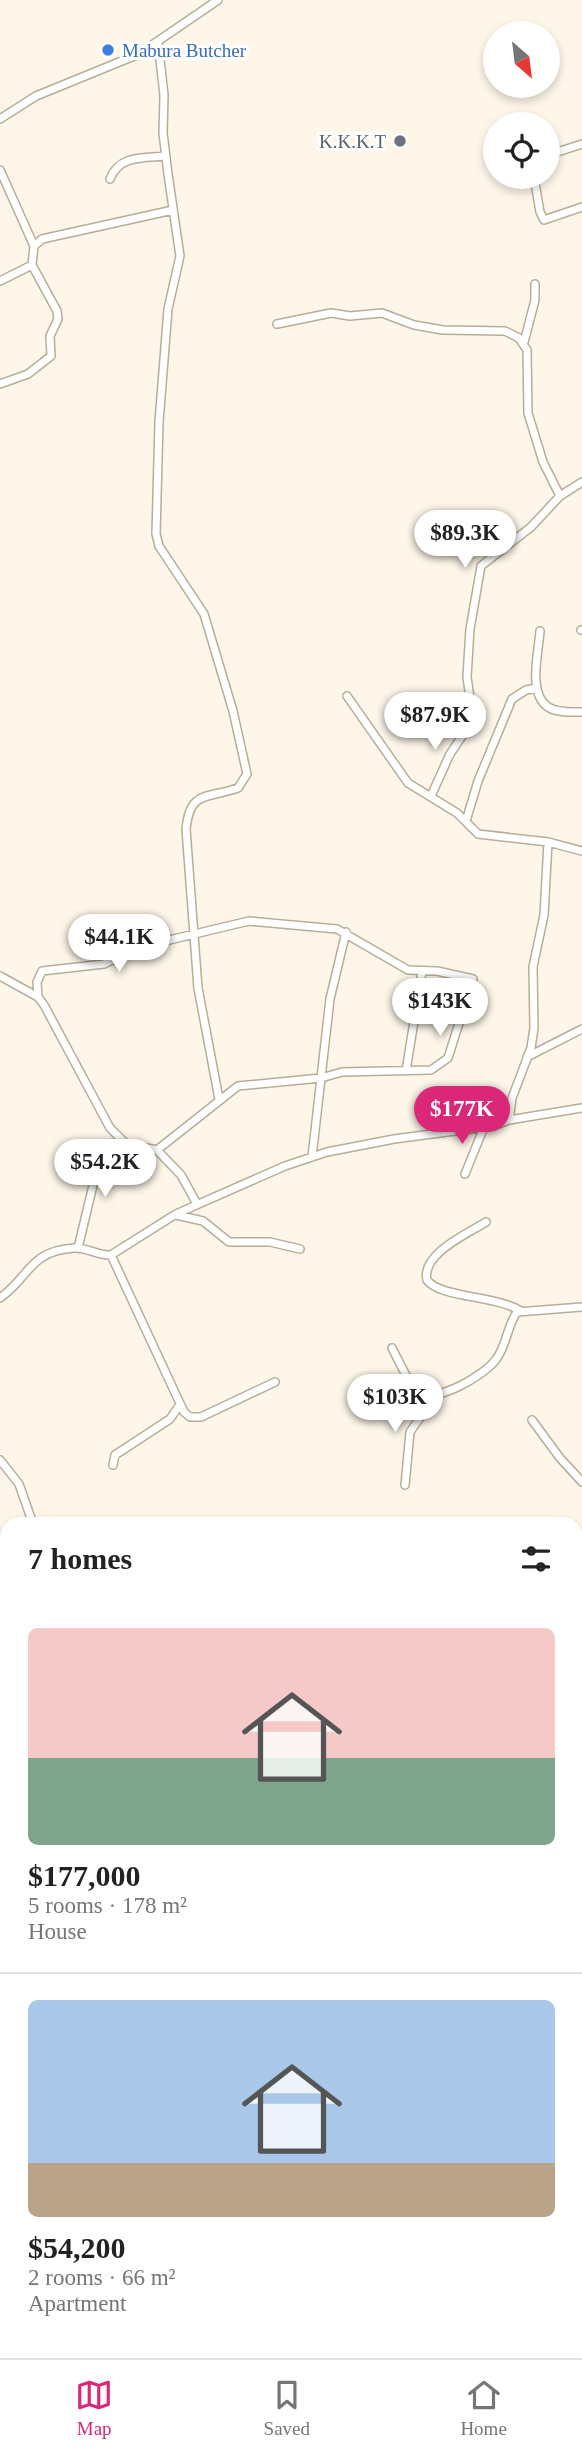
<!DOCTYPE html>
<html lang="en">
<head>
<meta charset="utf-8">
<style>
  :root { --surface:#fff; --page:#f6f6f6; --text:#222; --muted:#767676; --line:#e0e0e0; --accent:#db2777 }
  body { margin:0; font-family:Georgia,serif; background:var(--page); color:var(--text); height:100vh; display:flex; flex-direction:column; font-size:26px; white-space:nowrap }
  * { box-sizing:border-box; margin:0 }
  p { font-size:23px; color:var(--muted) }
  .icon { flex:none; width:38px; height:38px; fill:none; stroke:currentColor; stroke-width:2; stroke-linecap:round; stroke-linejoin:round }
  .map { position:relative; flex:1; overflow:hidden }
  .drawer { position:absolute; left:0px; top:1517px; width:583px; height:842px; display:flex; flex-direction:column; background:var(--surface); border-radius:21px 21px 0 0; box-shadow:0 4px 10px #0003 }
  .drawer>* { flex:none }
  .needle { width:46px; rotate:152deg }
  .tools { position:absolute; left:483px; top:21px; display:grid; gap:14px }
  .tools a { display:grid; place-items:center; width:77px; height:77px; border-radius:50%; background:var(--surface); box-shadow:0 4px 10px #0003; font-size:35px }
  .price { position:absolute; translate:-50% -60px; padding:0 16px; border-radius:24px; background:#fff; color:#222; font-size:23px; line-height:46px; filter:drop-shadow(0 2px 4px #0008) }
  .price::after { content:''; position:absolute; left:50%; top:42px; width:21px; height:16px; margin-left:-10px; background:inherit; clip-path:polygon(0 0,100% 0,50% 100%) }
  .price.active { background:var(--accent); color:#fff }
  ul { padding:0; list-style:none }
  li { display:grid; align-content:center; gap:14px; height:371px; padding:0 28px }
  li+li { border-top:2px solid var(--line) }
  li span { display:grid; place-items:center; height:217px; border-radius:10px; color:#555 }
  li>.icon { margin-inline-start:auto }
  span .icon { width:126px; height:126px; fill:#fffc; stroke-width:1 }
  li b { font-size:30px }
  h2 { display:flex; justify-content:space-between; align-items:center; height:84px; padding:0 28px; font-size:30px }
  .tabs { display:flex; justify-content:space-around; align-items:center; height:98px; border-top:2px solid var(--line); background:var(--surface); font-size:19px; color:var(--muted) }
  .tabs a { display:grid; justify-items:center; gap:4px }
  .tabs .active { color:var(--accent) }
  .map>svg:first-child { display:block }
</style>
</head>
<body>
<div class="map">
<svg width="582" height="2358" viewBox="0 0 582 2358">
  <rect width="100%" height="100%" fill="#fef6e9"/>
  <!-- built -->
  <path fill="#feedd0" d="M582,1986V2273L576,2276V1989Z"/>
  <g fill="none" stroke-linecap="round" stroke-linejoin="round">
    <!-- street casing -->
    <g stroke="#b9ad98" stroke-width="10">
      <path id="street" d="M158,42L164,95L163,133L168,174L180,256L168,309L159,422L156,534L159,546L204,614L233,711L247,774L238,788C206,799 190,790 186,829L198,988L219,1099
        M0,119L36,96L139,54L218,0
        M548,155L582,144
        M0,170L34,246
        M534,177L540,212L544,220L582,207
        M110,179C119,155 143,158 166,156
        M0,281L32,265L34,246L42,239L173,210
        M277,324L331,313L350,316L382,313L414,325L443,330L505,331L519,338L527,350L528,413L543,462L560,496
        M524,342L535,300V284
        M0,384L28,374L51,356L50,336L58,319L57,311L32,265
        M581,630H582
        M540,631C539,651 527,693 548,707C557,713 572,712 582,712
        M347,696L408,783L457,813L478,834L548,842L582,851
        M431,796L450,754L473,720L467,677L470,629L481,566L531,527L560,496L582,482
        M466,821L478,781L512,699L526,690L537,688
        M0,976L38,997L44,1005L110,1128L126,1144L157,1150L181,1175L197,1204
        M38,997L37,982L42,971L104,964L140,947L249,921L337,929L408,970L437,971L473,979L448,1058L431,1070L342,1072L321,1078L238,1086L157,1150
        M527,1057L582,1029
        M406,1071L422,972
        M509,1120L512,1098L531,1048L534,1028L533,967L544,915L548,842
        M312,1157L330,999L346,932
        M465,1174L484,1127
        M176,1215L203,1221L229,1242H270L300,1249
        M486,1222C467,1234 421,1254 427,1280C440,1298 495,1295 521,1311
        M78,1248L100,1156L112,1146L126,1144
        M111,1255L184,1412L190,1417H201L275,1382
        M0,1298C30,1277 29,1251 74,1248C87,1247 98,1256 111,1255L176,1214L285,1166L327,1152L394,1139L493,1126L509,1120L582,1108
        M392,1348L415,1393C435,1404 485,1376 497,1358C507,1344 507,1326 517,1312L582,1307
        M532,1420L560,1458L582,1482
        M0,1460L19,1484L33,1524
        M113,1465L115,1455L170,1419L179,1406
        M405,1485L410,1432L435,1396
        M576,1604L582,1606
        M0,1630L7,1626
        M576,1648L582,1645
        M576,1740L582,1742
        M576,1871L582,1864
        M576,1960L582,1961
        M0,2038H7
        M0,2210L7,2203
        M0,2249L7,2261
        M60,2352L65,2358
        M258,2352L261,2358"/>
    </g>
    <!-- street -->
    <use href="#street" stroke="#fff" stroke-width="7"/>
  </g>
  <!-- markers -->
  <circle fill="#3f7fe0" stroke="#fff" stroke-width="2.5" cx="108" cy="50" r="7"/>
  <circle fill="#6b7280" stroke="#fff" stroke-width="2.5" cx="400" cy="141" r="7"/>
  <g text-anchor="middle" stroke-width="6" stroke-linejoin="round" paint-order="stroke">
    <!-- shop labels -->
    <g font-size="19" fill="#366cbe" stroke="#fff" text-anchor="start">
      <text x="122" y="57">Mabura Butcher</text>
    </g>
    <!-- worship labels -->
    <g font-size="19" fill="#5b616d" stroke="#fff" text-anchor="end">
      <text x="386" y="148">K.K.K.T</text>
    </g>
  </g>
</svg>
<div class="tools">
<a><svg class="needle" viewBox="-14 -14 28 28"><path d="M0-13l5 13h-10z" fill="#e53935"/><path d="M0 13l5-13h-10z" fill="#767676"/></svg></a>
<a><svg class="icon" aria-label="locate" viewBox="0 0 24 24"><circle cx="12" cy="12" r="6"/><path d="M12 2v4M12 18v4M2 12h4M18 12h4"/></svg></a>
</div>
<b class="price" style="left:465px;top:570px">$89.3K</b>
<b class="price" style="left:435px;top:752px">$87.9K</b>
<b class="price" style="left:119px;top:974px">$44.1K</b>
<b class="price" style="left:440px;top:1038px">$143K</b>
<b class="price active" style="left:462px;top:1146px">$177K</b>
<b class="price" style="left:105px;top:1199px">$54.2K</b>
<b class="price" style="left:395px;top:1434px">$103K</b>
<section class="drawer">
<h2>7 homes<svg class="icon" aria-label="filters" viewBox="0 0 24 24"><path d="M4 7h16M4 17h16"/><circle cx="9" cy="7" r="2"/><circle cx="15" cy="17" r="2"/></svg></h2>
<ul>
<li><span style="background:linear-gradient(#f6c9c9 60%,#7fa58c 0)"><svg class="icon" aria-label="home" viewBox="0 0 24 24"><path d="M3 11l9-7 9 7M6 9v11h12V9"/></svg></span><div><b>$177,000</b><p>5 rooms · 178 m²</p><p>House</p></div></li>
<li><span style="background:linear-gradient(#a9c7e8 75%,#b9a48a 0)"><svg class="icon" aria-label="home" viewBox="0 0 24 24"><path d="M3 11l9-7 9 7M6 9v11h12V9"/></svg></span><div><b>$54,200</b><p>2 rooms · 66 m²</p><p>Apartment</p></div></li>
</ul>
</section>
</div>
<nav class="tabs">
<a class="active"><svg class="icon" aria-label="map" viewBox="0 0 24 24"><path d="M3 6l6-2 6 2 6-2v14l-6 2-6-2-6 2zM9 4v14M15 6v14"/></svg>Map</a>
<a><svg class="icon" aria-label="saved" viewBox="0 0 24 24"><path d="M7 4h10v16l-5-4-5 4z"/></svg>Saved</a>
<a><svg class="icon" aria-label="home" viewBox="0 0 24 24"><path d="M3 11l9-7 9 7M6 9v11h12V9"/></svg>Home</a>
</nav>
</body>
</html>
